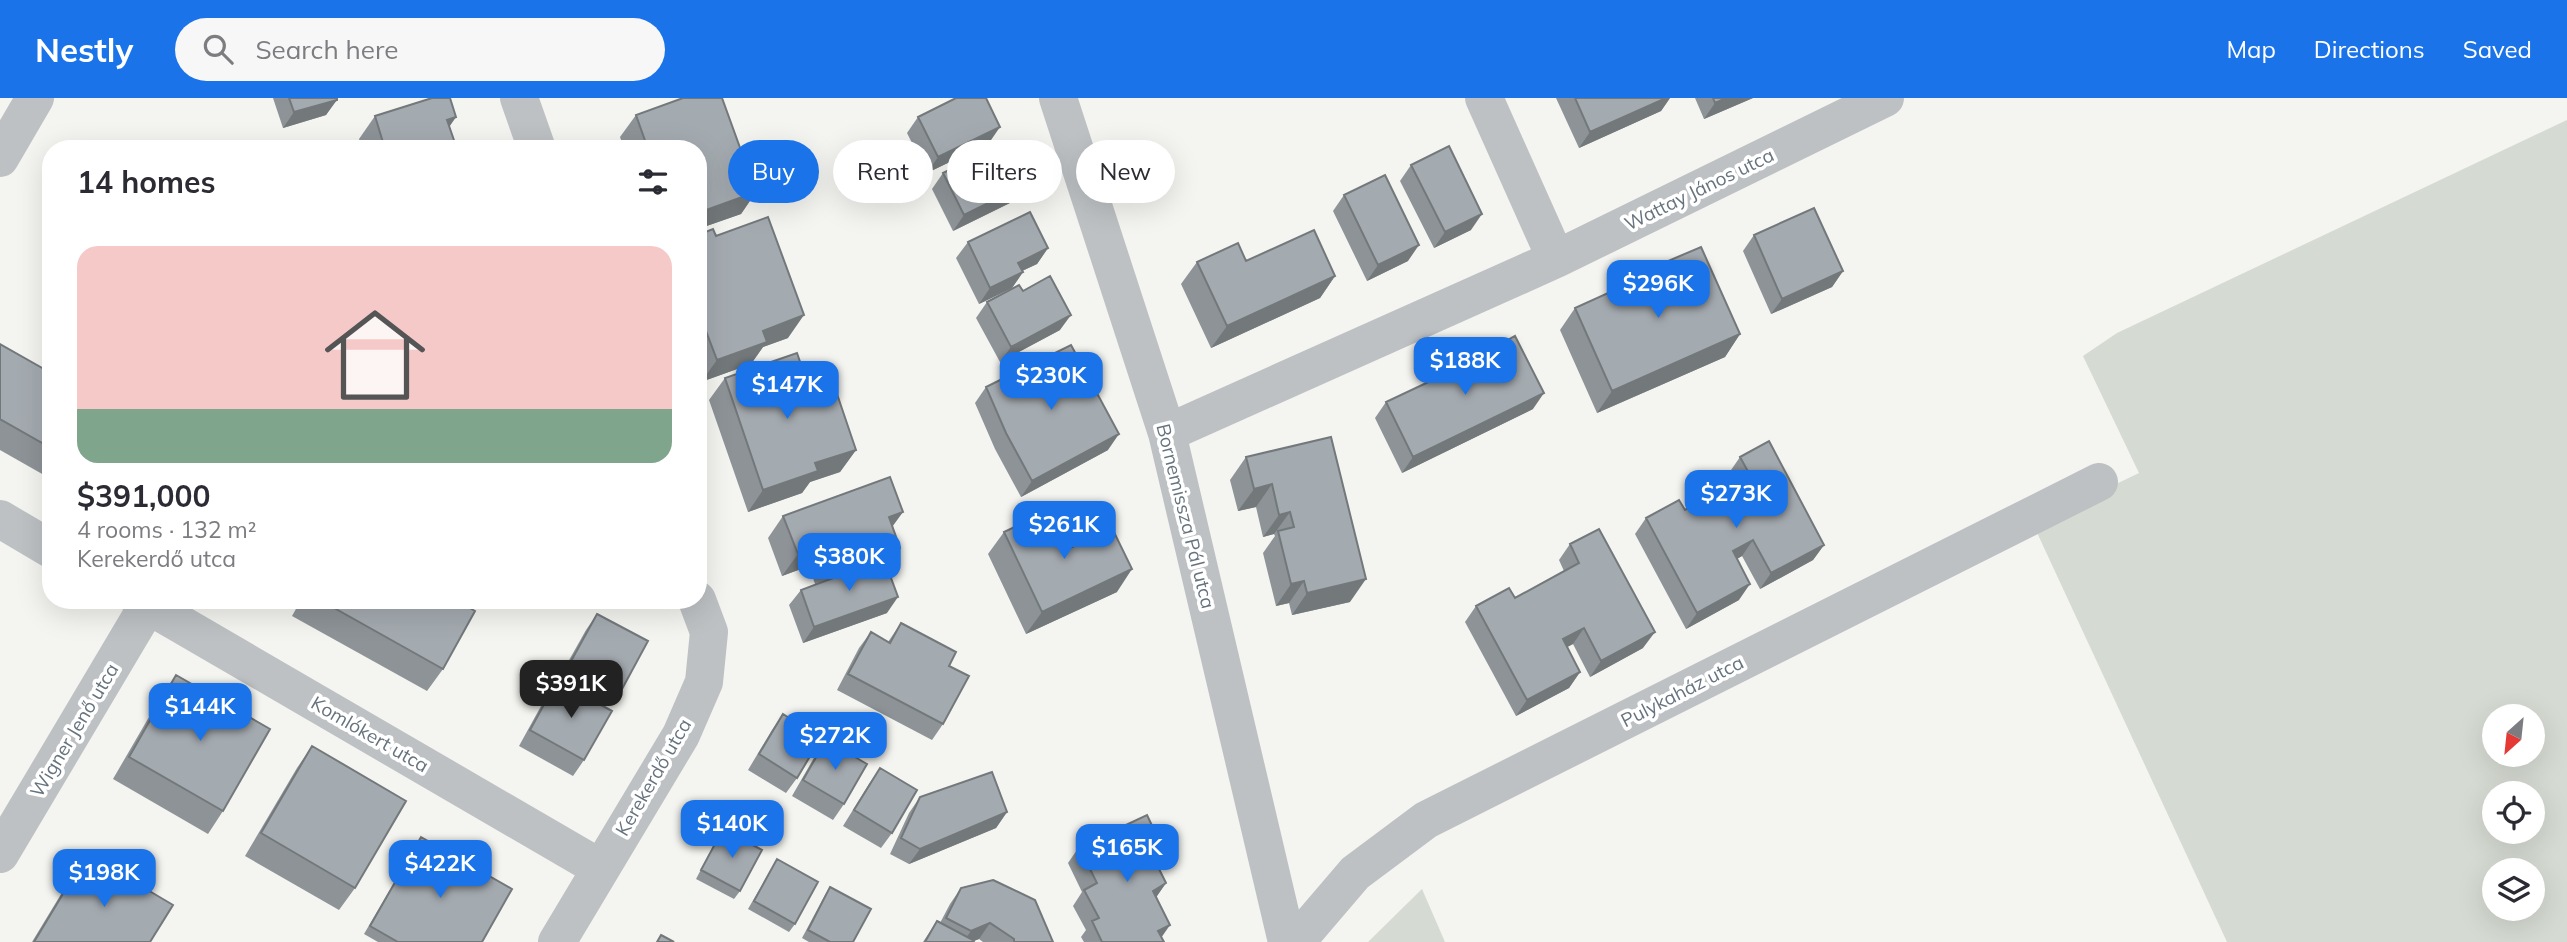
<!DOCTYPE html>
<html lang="en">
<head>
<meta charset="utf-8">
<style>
  :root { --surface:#fff; --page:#f7f7f7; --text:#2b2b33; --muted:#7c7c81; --line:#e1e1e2; --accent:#1a73e8 }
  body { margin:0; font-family:Mulish,sans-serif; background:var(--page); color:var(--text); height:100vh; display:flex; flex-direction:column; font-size:26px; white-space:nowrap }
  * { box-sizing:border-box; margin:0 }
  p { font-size:23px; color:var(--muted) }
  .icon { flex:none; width:38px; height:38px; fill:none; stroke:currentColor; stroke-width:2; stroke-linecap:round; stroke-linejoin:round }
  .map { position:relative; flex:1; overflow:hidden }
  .details { position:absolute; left:42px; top:42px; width:665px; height:469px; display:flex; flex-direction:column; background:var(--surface); border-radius:28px; box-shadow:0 7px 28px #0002 }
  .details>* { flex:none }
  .guide { position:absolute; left:728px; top:42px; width:665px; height:63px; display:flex; gap:14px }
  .needle { width:46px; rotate:207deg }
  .fabs { position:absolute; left:2482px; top:606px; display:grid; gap:14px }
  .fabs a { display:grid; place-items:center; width:63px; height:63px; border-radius:50%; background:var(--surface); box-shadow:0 7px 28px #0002; font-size:35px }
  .price { position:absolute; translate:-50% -60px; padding:0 16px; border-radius:14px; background:var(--accent); color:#fff; font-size:23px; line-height:46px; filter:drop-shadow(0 2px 4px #0008) }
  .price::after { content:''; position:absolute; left:50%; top:42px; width:21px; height:16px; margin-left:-10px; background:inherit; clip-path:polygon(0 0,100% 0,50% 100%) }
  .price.active { background:#222; color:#fff }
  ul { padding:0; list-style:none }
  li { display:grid; align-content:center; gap:14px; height:371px; padding:0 35px }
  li+li { border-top:2px solid var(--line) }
  li span { display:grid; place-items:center; height:217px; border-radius:21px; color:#555 }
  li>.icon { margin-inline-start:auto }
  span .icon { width:126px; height:126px; fill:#fffc; stroke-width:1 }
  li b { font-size:30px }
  h2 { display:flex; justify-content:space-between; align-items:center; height:84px; padding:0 35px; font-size:30px }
  .tag { padding:0 24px; border-radius:32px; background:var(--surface); box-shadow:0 7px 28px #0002; font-size:24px; line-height:63px }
  .tag.active { background:var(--accent); color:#fff }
  header { display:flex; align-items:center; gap:42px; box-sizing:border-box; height:98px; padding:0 35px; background:var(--accent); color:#fff }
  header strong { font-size:33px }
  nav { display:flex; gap:38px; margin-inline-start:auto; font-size:24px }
  .search { width:490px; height:63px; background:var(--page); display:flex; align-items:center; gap:18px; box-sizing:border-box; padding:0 24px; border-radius:38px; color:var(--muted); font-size:26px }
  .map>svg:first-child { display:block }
</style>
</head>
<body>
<header>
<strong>Nestly</strong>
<div class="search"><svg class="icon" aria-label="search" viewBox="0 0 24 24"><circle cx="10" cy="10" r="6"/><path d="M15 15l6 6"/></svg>Search here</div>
<nav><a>Map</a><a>Directions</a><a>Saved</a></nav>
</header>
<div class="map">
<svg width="2567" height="844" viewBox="0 0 2567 844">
  <rect width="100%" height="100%" fill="#f4f4f0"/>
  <!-- green -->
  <path fill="#d5dad2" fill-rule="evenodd" d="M2567,22V844H2227L2033,426L2139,375L2083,258L2117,235ZM2494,618H2532V656H2494ZM2494,695H2532V733H2494ZM2494,772H2532V810H2494Z
    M1422,791L1445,844H1368Z"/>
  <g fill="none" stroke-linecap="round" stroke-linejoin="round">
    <!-- minor -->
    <path stroke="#bdc1c4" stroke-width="38" d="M519,0L537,51
      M1058,0L1167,335L1287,844
      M1484,0L1556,161
      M0,60L35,0
      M1167,335L1556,161L1885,0
      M0,421L51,451
      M139,502L600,770
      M0,756L148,507
      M557,844L681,637L704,584L709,534L697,502
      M1296,844L1355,775L1426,722L2099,384"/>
  </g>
  <!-- wall -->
  <path fill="#8d9397" d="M273,0H337L326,17L283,30Z
    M683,0H722L756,94L741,116L698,131V51H624L620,39L636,17Z
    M1556,0H1670L1661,13L1579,50Z
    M1695,0H1753L1704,21Z
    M375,18L456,19L449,28L457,51H362L359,41Z
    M918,19L989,45L927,75L907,35Z
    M1411,67L1471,132L1434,150L1400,83Z
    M943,75L1027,86L1016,102L953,133L932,91Z
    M1344,97L1408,163L1367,183L1333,113Z
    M698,137L716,138L788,240L763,249L751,266L701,284L698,276Z
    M1754,137L1843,173L1832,189L1771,216L1743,153Z
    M968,144L1048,150L1037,166L1022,173L1023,174L1012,190L979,206L956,160Z
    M1246,163L1335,178L1320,200L1211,250L1181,186L1197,164Z
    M1647,172L1740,236L1725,259L1597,315L1560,232L1575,210L1633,192Z
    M1023,193L1060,232L1000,264L976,220L987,204Z
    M0,246L51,275V381L0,352Z
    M1456,271L1533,311L1402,375L1375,320L1386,304Z
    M725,280L814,304L856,352L840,374L810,384L802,395L748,414L709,302Z
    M986,289L1108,352L1021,399L995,351L975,305Z
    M1331,339L1350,504L1292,517L1289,505L1276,508L1263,455L1275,438L1274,436L1263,439L1256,409L1238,413L1230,382L1246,359Z
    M1740,359L1824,447L1813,462L1760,491L1742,458L1737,461L1739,502L1686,531L1635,436L1646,420L1685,412L1734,385L1729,375Z
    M783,418L892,429L900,450L887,469V515L803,545L789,507L801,492L815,486L809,468L782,478L768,440Z
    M1004,434L1066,452L1117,494L1026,536L988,456Z
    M1570,446L1643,550L1590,579L1573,546L1567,549L1580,574L1569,590L1516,618L1465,524L1476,508L1515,500L1564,473L1559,462Z
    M301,502H456L443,571L427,593L292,518Z
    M597,516L621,593L610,608L559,580L586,532Z
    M901,525L949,568L943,626L932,642L837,592L859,550L871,534L888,544Z
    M176,577L223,713L208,736L113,681L160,600Z
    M557,583L584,662L573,678L519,648L546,599Z
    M783,616L797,680L786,695L748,672L772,632Z
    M826,642L844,706L833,722L792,698L815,658Z
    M312,648L355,790L339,812L245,758L297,670Z
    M880,670L892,735L881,750L843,728L869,686Z
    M920,699L1007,714L996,730L909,766L890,756L909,715Z
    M723,731L740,793L734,801L696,781L718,739Z
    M421,739L482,844H378L364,836Z
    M1079,749L1156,765L1166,785L1156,799L1161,839L1164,844H1084L1081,839L1086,832L1073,808L1082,794L1068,765Z
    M87,756L150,844H32L72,778Z
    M777,761L795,826L789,834L748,811Z
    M830,789L853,844H809L802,840L825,797Z
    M961,790L1053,844H983L979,841L974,843V844H923L937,823L940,825L950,806Z"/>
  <!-- shaded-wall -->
  <path fill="#73787b" d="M1666,0H1670L1661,13L1579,50L1590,34Z
    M1726,0H1753L1704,21L1715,5Z
    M337,2L326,17L283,30L294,14Z
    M456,19L441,41L447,22Z
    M1000,29L989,45L927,75L938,59Z
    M1027,86L1016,102L953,133L964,117Z
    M756,94L741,116L698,131V115Z
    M1482,116L1471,132L1434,150L1445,134Z
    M1419,147L1408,163L1367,183L1378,167Z
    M1048,150L1037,166L1007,180L1018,165Z
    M1843,173L1832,189L1771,216L1782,201Z
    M1023,174L1012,190L979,206L990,190Z
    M1335,178L1320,200L1211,250L1227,228Z
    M804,217L788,240L763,249L751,266L701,284L717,262L763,233Z
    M1071,217L1060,232L1000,264L1011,249Z
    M1740,236L1725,259L1597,315L1612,293Z
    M1544,295L1533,311L1402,375L1413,359Z
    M1119,336L1108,352L1021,399L1032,383Z
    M856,352L840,374L810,384L802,395L748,414L763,392L815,365Z
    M1272,386L1256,409L1238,413L1254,391Z
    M903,414L887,436L889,419Z
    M1290,414L1274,436L1263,439L1279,417Z
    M1753,442L1742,458L1722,469L1733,453Z
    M824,446L809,468L782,478L798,456Z
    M1824,447L1813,462L1760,491L1771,475Z
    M900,450L885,473L818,496L834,474Z
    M1132,471L1117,494L1026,536L1042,514Z
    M1366,481L1350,504L1292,517L1307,495Z
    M1304,483L1289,505L1276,508L1291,486Z
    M1750,486L1739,502L1686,531L1697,515Z
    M898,499L887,515L803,545L814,529Z
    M1584,530L1573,546L1552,557L1563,541Z
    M1655,534L1643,550L1590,579L1601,563Z
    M1580,574L1569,590L1516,618L1527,602Z
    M1007,714L996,730L909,766L920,751Z
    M1164,753L1153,769L1152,757Z
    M1166,785L1155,801L1153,793Z
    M990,825L979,841L971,844H963L971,833Z
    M1170,827L1159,843L1158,833Z"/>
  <!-- building -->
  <path fill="#a4abb0" stroke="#73787b" stroke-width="2" d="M289,0H337V2L294,14Z
    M432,0H450L456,19L447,22L457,51H385L375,18Z
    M683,0H722L756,94L698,115V51H648L636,17Z
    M956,0H986L1000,29L938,59L918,19Z
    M1575,0H1666L1590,34Z
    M1713,0H1726L1715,5Z
    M1006,44L1027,86L964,117L943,75Z
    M1449,48L1482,116L1445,134L1411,67Z
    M1385,77L1419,147L1378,167L1344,97Z
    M1814,110L1843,173L1782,201L1754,137Z
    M1030,114L1048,150L1018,165L1023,174L990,190L968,144Z
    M768,119L804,217L763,233L767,244L717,262L698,212V137L713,131L716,138Z
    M1314,132L1335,178L1227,228L1197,164L1238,145L1246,163Z
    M1701,149L1740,236L1612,293L1575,210L1630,185L1634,194L1653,186L1647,172Z
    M1050,178L1071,217L1011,249L987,204L1019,187L1023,193Z
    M1515,238L1544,295L1413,359L1386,304L1456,271Z
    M0,246L51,275V350L0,321Z
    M1071,247L1119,336L1032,383L1006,335L986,289Z
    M797,255L814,304L837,296L856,352L815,365L818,373L763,392L725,280Z
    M1331,339L1366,481L1307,495L1304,483L1291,486L1278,433L1294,429L1290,414L1279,417L1272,386L1254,391L1246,359Z
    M1769,343L1824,447L1771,475L1753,442L1733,453L1750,486L1697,515L1646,420L1679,402L1685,412L1750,377L1740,359Z
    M890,379L903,414L889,419L900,450L834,474L824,446L798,456L783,418Z
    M1048,413L1066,452L1112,430L1132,471L1042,514L1004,434Z
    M1599,431L1655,534L1601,563L1584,530L1563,541L1580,574L1527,602L1476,508L1509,490L1515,500L1579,465L1570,446Z
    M884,461L898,499L814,529L801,492Z
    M320,502H456L475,513L443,571Z
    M597,516L648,543L621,593L570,565Z
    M901,525L956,554L949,568L969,578L943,626L848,576L871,534L890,545Z
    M176,577L270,631L223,713L129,659Z
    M557,583L612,613L584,662L530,632Z
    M783,616L821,640L797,680L759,656Z
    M826,642L867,666L844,706L803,682Z
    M312,648L406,703L355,790L261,735Z
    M880,670L917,692L892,735L854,712Z
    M992,674L1007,714L920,751L901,740L920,699Z
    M1147,717L1164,753L1152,757L1166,785L1153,793L1170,827L1158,833L1164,844H1102L1092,823L1099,820L1084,792L1097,785L1079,749Z
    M723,731L762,752L740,793L701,772Z
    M421,739L512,791L482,844H398L370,828Z
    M87,756L173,807L150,844H34Z
    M777,761L818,784L795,826L754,803Z
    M993,782L1035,802L1053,844H1014V841L990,825L971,833L946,820L961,790Z
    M830,789L871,811L853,844H830L808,832Z
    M937,823L973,842L974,844H925Z
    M661,837L674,844H657Z"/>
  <g text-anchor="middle" stroke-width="7" stroke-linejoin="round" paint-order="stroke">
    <!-- street labels -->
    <g font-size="19" fill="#66737e" stroke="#fff">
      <text transform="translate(1699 91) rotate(-26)" y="7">Wattay János utca</text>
      <text transform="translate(1186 418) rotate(76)" y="7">Bornemissza Pál utca</text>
      <text transform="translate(1682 593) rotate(-27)" y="7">Pulykaház utca</text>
      <text transform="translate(74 632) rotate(-59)" y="7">Wigner Jenő utca</text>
      <text transform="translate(370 636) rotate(30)" y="7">Komlókert utca</text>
      <text transform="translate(653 679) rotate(-60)" y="7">Kerekerdő utca</text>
    </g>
  </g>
</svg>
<div class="fabs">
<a><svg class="needle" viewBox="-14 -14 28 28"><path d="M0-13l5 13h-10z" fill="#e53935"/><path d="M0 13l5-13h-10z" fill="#7c7c81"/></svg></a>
<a><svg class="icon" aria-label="locate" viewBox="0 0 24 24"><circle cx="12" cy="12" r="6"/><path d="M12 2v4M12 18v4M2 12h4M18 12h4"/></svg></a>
<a><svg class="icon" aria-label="layers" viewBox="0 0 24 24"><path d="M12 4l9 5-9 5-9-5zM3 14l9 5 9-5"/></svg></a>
</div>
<b class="price" style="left:1658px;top:222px">$296K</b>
<b class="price" style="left:1465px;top:299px">$188K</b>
<b class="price" style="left:1051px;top:314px">$230K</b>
<b class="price" style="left:787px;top:323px">$147K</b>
<b class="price" style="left:1736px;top:432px">$273K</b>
<b class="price" style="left:1064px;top:463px">$261K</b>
<b class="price" style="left:849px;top:495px">$380K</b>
<b class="price active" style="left:571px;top:622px">$391K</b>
<b class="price" style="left:200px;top:645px">$144K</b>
<b class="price" style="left:835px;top:674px">$272K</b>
<b class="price" style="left:732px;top:762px">$140K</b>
<b class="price" style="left:1127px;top:786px">$165K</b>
<b class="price" style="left:440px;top:802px">$422K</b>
<b class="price" style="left:104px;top:811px">$198K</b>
<div class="guide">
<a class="tag active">Buy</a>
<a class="tag">Rent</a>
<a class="tag">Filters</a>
<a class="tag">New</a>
</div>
<section class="details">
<h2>14 homes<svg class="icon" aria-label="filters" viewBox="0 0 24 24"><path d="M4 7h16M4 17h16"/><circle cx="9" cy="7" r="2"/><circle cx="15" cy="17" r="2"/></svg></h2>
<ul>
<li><span style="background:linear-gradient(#f6c9c9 75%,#7fa58c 0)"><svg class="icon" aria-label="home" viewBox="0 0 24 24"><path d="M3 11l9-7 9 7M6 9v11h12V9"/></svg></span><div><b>$391,000</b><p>4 rooms · 132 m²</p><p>Kerekerdő utca</p></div></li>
</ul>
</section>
</div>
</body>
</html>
